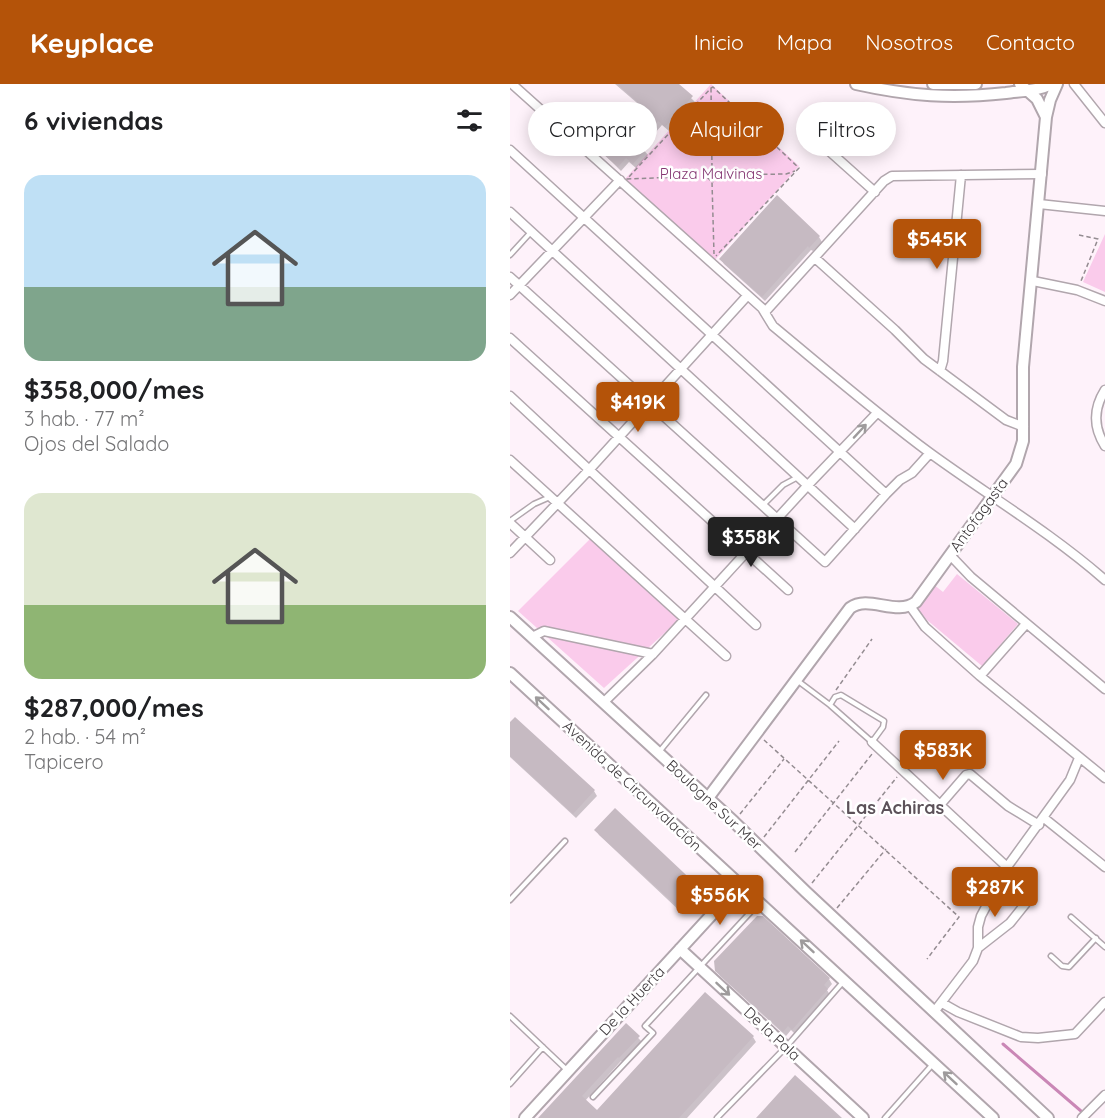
<!DOCTYPE html>
<html lang="es">
<head>
<meta charset="utf-8">
<style>
  :root { --surface:#fff; --page:#f6f6f6; --text:#202124; --muted:#757577; --accent:#b45309 }
  body { margin:0; font-family:Quicksand,sans-serif; background:var(--page); color:var(--text); height:100vh; display:flex; flex-direction:column; font-size:22px; white-space:nowrap }
  * { box-sizing:border-box; margin:0 }
  p { font-size:20px; color:var(--muted) }
  .icon { flex:none; width:33px; height:33px; fill:none; stroke:currentColor; stroke-width:2; stroke-linecap:round; stroke-linejoin:round }
  .map { position:relative; flex:1; overflow:hidden }
  .sheet { display:flex; flex-direction:column; background:var(--surface); width:510px }
  .sheet>* { flex:none }
  .banner { position:absolute; left:18px; top:18px; width:486px; height:54px; display:flex; gap:12px }
  .price { position:absolute; translate:-50% -51px; padding:0 14px; border-radius:6px; background:var(--accent); color:#fff; font-size:20px; line-height:39px; filter:drop-shadow(0 2px 3px #0008) }
  .price::after { content:''; position:absolute; left:50%; top:36px; width:18px; height:14px; margin-left:-9px; background:inherit; clip-path:polygon(0 0,100% 0,50% 100%) }
  .price.active { background:#222; color:#fff }
  ul { padding:0; list-style:none }
  li { display:grid; align-content:center; gap:12px; height:318px; padding:0 24px }
  li span { display:grid; place-items:center; height:186px; border-radius:18px; color:#555 }
  li>.icon { margin-inline-start:auto }
  span .icon { width:108px; height:108px; fill:#fffc; stroke-width:1 }
  li b { font-size:26px }
  h2 { display:flex; justify-content:space-between; align-items:center; height:72px; padding:0 24px; font-size:26px }
  .chip { padding:0 21px; border-radius:27px; background:var(--surface); box-shadow:0 3px 15px #0003; font-size:21px; line-height:54px }
  .chip.active { background:var(--accent); color:#fff }
  header { display:flex; align-items:center; gap:36px; box-sizing:border-box; height:84px; padding:0 30px; background:var(--accent); color:#fff }
  header strong { font-size:28px }
  nav { display:flex; gap:33px; margin-inline-start:auto; font-size:21px }
  main { display:flex; flex:1; min-height:0 }
  .map>svg:first-child { display:block }
</style>
</head>
<body>
<header>
<strong>Keyplace</strong>
<nav><a>Inicio</a><a>Mapa</a><a>Nosotros</a><a>Contacto</a></nav>
</header>
<main>
<section class="sheet">
<h2>6 viviendas<svg class="icon" aria-label="filters" viewBox="0 0 24 24"><path d="M4 7h16M4 17h16"/><circle cx="9" cy="7" r="2"/><circle cx="15" cy="17" r="2"/></svg></h2>
<ul>
<li><span style="background:linear-gradient(#bfe0f5 60%,#7fa58c 0)"><svg class="icon" aria-label="home" viewBox="0 0 24 24"><path d="M3 11l9-7 9 7M6 9v11h12V9"/></svg></span><div><b>$358,000/mes</b><p>3 hab. · 77 m²</p><p>Ojos del Salado</p></div></li>
<li><span style="background:linear-gradient(#dfe7d0 60%,#8fb573 0)"><svg class="icon" aria-label="home" viewBox="0 0 24 24"><path d="M3 11l9-7 9 7M6 9v11h12V9"/></svg></span><div><b>$287,000/mes</b><p>2 hab. · 54 m²</p><p>Tapicero</p></div></li>
</ul>
</section>
<div class="map">
<svg width="595" height="1034" viewBox="0 0 595 1034">
  <rect width="100%" height="100%" fill="#fef2fa"/>
  <!-- green -->
  <path fill="#facbeb" d="M201,0L289,82L204,177L114,96Z
    M595,150V208L573,198Z
    M81,454L170,535L94,604L8,527Z
    M447,490L508,540L472,582L417,536L407,524L423,500L433,508Z"/>
  <!-- shadow -->
  <path fill="#0003" d="M105,0H167L185,18L159,47L152,41L132,64L138,71L126,84L119,78L111,87L94,70L134,25Z
    M309,153L312,158L303,167L301,166L255,217L214,180L211,175Z
    M0,640L84,707L87,712L66,734L0,673Z
    M86,746L189,805L192,810L173,830L89,751Z
    M207,886L319,895L322,900L317,906L320,911L285,950L281,946L276,952L210,892Z
    M116,941L132,958L113,978L111,977L75,1017L87,1028L243,953L246,958L177,1034H30Z"/>
  <g fill="none" stroke-linecap="round" stroke-linejoin="round">
    <!-- stream -->
    <path stroke="#ca87b6" stroke-width="3" d="M493,960L571,1027"/>
  </g>
  <!-- building -->
  <path fill="#c6bac2" d="M107,0H169L183,12L155,43L148,37L129,59L136,65L123,80L116,74L108,83L93,70L134,24Z
    M267,111L310,152L299,164L298,162L252,213L209,175Z
    M5,633L85,706L63,730L0,672V638Z
    M105,724L190,804L170,825L84,746Z
    M247,832H253L320,894L314,901L318,905L282,946L278,942L273,948L205,887L204,877Z
    M195,908L244,952L169,1034H28L116,939L130,952L109,974L108,973L72,1012L87,1026Z
    M285,991L332,1034H246Z"/>
  <g fill="none" stroke-linecap="round" stroke-linejoin="round">
    <!-- lane casing -->
    <g stroke="#b1a6ad" stroke-width="7">
      <path id="lane" d="M0,171L21,148
        M252,422L273,401L288,393
        M0,437L24,420L40,413
        M288,597L320,621L362,658L373,643L374,637L331,611L325,613L320,621
        M149,668L196,611
        M0,816L55,757
        M561,833L595,863
        M541,872L552,882L559,883L586,854
        M0,932L58,987
        M0,1000L33,963
        M83,1013L143,949L135,942L249,819
        M207,1034L276,963L333,898
        M375,1034L422,981"/>
    </g>
    <!-- street casing -->
    <g stroke="#b1a6ad" stroke-width="11">
      <path id="street" d="M2,0L252,224L263,242C315,285 366,329 420,369C479,412 540,448 595,496
        M564,0L595,39
        M0,66L376,410
        M318,66L365,108
        M529,120L595,127
        M0,128L345,445
        M305,174L385,246L414,275L496,336L514,343
        M0,193L315,478L376,410L390,396L402,389L420,369
        M523,197L567,206L595,217
        M0,211L110,96
        M255,228L374,97L382,92L532,90
        M0,254L278,506
        M430,287L433,277L451,91
        M595,306C583,325 583,343 595,362
        M0,312L246,541
        M0,376L216,572
        M0,439L40,476
        M0,469L79,386L237,212
        M440,471L461,493L595,605
        M400,522L415,543L470,592L595,694
        M22,553L34,547L143,570
        M470,592L516,540
        M94,618L143,570L298,401L367,329
        M362,658L497,783
        M430,721L456,691L460,690L498,722L529,741
        M534,734L595,783
        M468,864L500,839L516,819
        M432,919L448,928L511,953L528,954L565,950L595,918
        M424,928L463,877L468,864V843L471,832L497,783L560,696L569,674
        M572,1034L595,1011"/>
    </g>
    <!-- secondary casing -->
    <g stroke="#b1a6ad" stroke-width="14">
      <path id="secondary" d="M346,0C400,12 441,15 496,9C511,7 528,7 541,0
        M423,0H466
        M510,0L527,15L536,33
        M0,533L224,738L296,808L538,1034
        M0,589L483,1034
        M198,714L340,524C359,510 386,533 406,518L506,380L513,357V283L536,33L540,16L547,0
        M170,865L353,1034
        M15,1034L229,801"/>
    </g>
    <!-- path -->
    <path stroke="#948c91" stroke-width="1.5" stroke-dasharray="4.5 3" stroke-linecap="butt" d="M201,4L203,3L289,84L206,172
      M201,4L202,85L196,92L117,95Z
      M203,86L208,91L203,98
      M208,91L276,90L285,87
      M197,93L202,98L204,170
      M569,151L588,155L571,197
      M326,606L362,555
      M254,656L449,833L417,875
      M230,730L274,675
      M254,753L329,657
      M285,768L362,670
      M302,799L387,693
      M327,824L376,765"/>
    <!-- lane -->
    <use href="#lane" stroke="#fff" stroke-width="4"/>
    <!-- street -->
    <use href="#street" stroke="#fff" stroke-width="8"/>
    <!-- secondary -->
    <use href="#secondary" stroke="#fff" stroke-width="10"/>
  </g>
  <!-- one-way arrows -->
  <defs><path id="oneway-shaft" d="M-6 0H5M1.5-3L5.5 0L1.5 3" fill="none" stroke-width="1.6" stroke-linecap="round" stroke-linejoin="round" transform="scale(1.5)"/></defs>
  <g stroke="#9e9b9c">
    <use href="#oneway-shaft" transform="translate(350 347) rotate(-47)"/>
    <use href="#oneway-shaft" transform="translate(32 619) rotate(-137)"/>
    <use href="#oneway-shaft" transform="translate(297 862) rotate(-137)"/>
    <use href="#oneway-shaft" transform="translate(213 905) rotate(43)"/>
    <use href="#oneway-shaft" transform="translate(440 994) rotate(-137)"/>
  </g>
  <g text-anchor="middle" stroke-width="5" stroke-linejoin="round" paint-order="stroke">
    <!-- park labels -->
    <g font-size="15" fill="#843571" stroke="#fff">
      <text x="201" y="95">Plaza Malvinas</text>
    </g>
    <!-- street labels -->
    <g font-size="15" fill="#3c373a" stroke="#fff">
      <text transform="translate(469 431) rotate(-54)" y="5">Antofagasta</text>
      <text transform="translate(122 702) rotate(43)" y="5">Avenida de Circunvalación</text>
      <text transform="translate(204 721) rotate(43)" y="5">Boulogne Sur Mer</text>
      <text transform="translate(122 917) rotate(-47)" y="5">De la Huerta</text>
      <text transform="translate(262 950) rotate(43)" y="5">De la Pala</text>
    </g>
    <!-- quarter labels -->
    <g font-size="18" font-weight="bold" fill="#5c5259" stroke="#fff">
      <text x="385" y="730">Las Achiras</text>
    </g>
  </g>
</svg>
<b class="price" style="left:427px;top:186px">$545K</b>
<b class="price" style="left:128px;top:349px">$419K</b>
<b class="price active" style="left:241px;top:484px">$358K</b>
<b class="price" style="left:433px;top:697px">$583K</b>
<b class="price" style="left:485px;top:834px">$287K</b>
<b class="price" style="left:210px;top:842px">$556K</b>
<div class="banner">
<a class="chip">Comprar</a>
<a class="chip active">Alquilar</a>
<a class="chip">Filtros</a>
</div>
</div>
</main>
</body>
</html>
